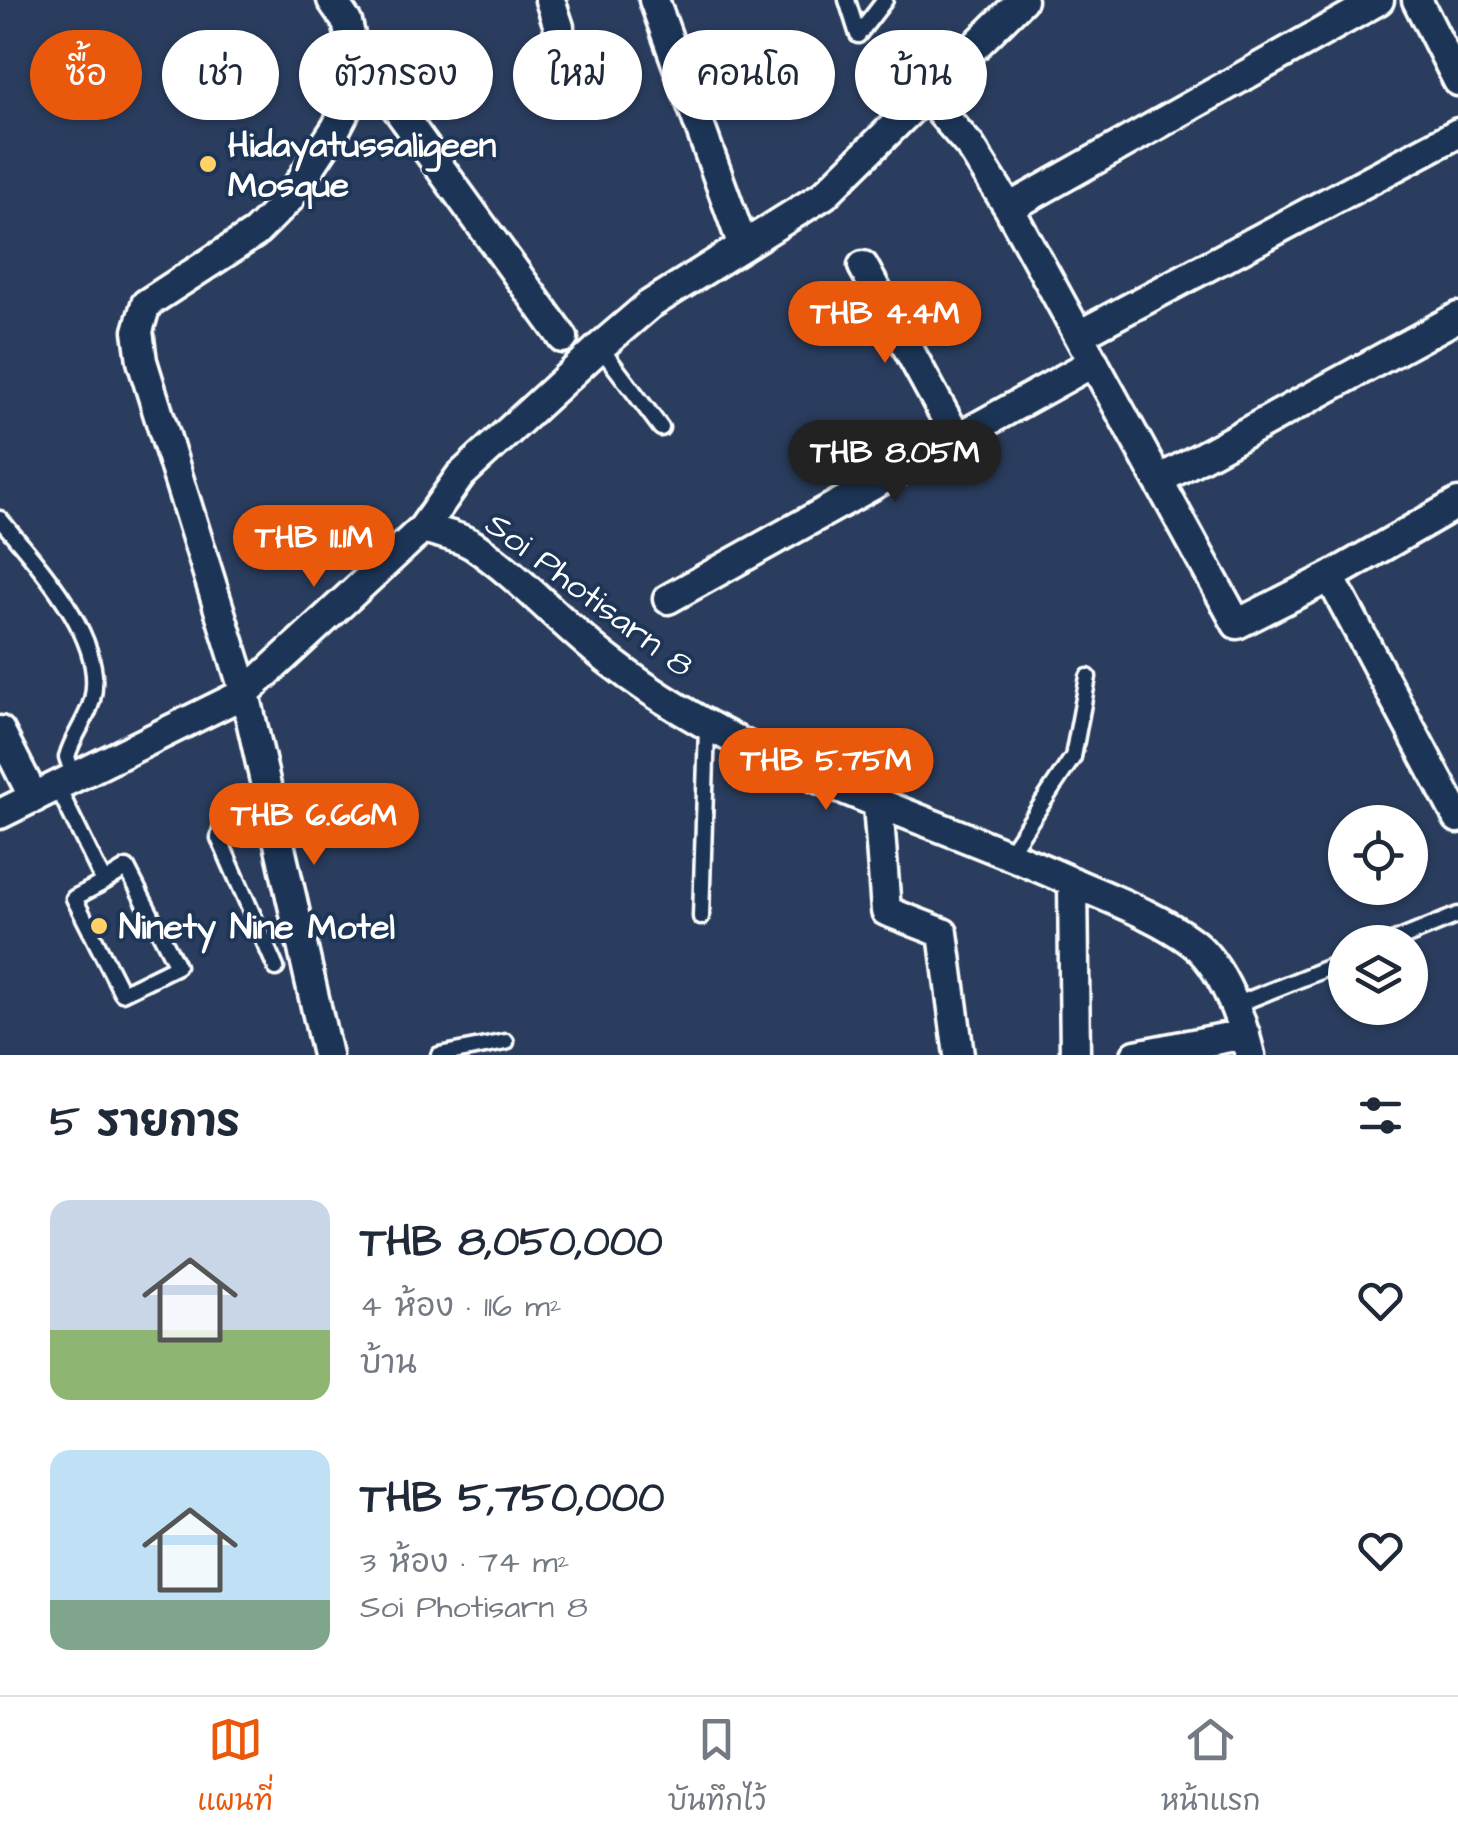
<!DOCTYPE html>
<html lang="th">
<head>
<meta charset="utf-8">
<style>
  :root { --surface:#fff; --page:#f2f2f3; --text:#1f2937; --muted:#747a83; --line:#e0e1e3; --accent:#ea580c }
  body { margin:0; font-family:"Architects Daughter","Playpen Sans Thai",sans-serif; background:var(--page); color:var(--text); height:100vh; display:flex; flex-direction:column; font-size:38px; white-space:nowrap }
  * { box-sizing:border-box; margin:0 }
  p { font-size:32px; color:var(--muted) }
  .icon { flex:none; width:55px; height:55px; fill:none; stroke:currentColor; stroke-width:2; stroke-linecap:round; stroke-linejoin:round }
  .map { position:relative; height:1055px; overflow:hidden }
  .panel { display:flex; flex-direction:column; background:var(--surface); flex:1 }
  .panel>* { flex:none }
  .guide { position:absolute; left:30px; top:30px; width:1400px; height:90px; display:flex; gap:20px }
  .tools { position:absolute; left:1328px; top:805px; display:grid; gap:20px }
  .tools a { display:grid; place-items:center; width:100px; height:100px; border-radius:50%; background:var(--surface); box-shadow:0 2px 8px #0004; font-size:50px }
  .price { position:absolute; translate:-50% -85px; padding:0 22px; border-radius:35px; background:var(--accent); color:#fff; font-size:32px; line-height:65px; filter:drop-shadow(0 2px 5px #0008) }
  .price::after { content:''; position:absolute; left:50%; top:60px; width:30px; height:22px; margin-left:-15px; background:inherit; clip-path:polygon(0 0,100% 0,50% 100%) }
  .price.current { background:#222; color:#fff }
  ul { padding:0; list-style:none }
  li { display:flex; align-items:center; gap:30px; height:250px; padding:0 50px }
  li span { display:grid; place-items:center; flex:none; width:280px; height:200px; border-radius:20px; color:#555 }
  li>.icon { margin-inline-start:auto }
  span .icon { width:120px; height:120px; fill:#fffc; stroke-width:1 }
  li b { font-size:42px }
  h2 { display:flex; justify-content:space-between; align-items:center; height:120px; padding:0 50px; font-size:42px }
  .chip { padding:0 35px; border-radius:45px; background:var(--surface); box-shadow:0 2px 8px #0004; font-size:35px; line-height:90px }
  .chip.current { background:var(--accent); color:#fff }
  .menu { display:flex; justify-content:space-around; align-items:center; height:140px; border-top:2px solid var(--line); background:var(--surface); font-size:28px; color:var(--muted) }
  .menu a { display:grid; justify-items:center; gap:5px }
  .menu .current { color:var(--accent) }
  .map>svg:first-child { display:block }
</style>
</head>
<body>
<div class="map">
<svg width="1458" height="1055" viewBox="0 0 1458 1055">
  <rect width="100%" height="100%" fill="#2a3d5e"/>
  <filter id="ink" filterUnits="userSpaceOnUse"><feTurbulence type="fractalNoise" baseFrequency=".01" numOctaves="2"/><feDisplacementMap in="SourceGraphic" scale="20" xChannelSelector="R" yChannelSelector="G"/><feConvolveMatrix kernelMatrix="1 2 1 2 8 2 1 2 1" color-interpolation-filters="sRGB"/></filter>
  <g filter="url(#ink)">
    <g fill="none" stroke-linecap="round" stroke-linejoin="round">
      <!-- lane casing -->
      <g stroke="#fff" stroke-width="21">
        <path id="lane" d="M847,0L858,35L885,0
          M600,347L661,428
          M0,519C36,563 108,639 92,700C87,720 72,737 67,757L74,778
          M57,786L104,882L127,868L177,966L122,993L74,898L104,882
          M269,799C238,805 225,803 219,838L276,968
          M1009,853L1073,757L1088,677
          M701,917L707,728
          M1392,942L1458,915
          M1233,1006L1345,961
          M439,1055L506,1042"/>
      </g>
      <!-- street casing -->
      <g stroke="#fff" stroke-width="35">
        <path id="street" d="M550,0L559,27
          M654,0L743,246
          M1417,0L1458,81
          M357,66L383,89L563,338
          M927,97L970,146L1009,208L1237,624L1330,577L1458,503
          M1009,208L1379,0
          M863,266L957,438
          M1079,335L1458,133
          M1159,480L1458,317
          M423,528C438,533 459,536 473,545C523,579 564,627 612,663C748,768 916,811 1070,881C1110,899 1156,915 1192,942C1223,966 1241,1018 1250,1055
          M1330,577L1458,818
          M668,599L1094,362
          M0,731L34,798
          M878,805L886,911L943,933L959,1055
          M0,814L245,693L423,528L460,476L600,347L649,305L824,195L1022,0
          M1073,882L1075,1055
          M327,1055L245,693L142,361L138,331L146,304L255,233L289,199L336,128L356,90L357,66L347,22L332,0
          M1136,1055L1245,1034"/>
      </g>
      <!-- lane -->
      <use href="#lane" stroke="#1d3557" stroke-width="14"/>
      <!-- street -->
      <use href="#street" stroke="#1d3557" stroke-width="28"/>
    </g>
  </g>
  <!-- markers -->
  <g fill="#ffd166" stroke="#1d3557" stroke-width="4">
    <circle cx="208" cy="164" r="10"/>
    <circle cx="99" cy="926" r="10"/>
  </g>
  <g text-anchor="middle" stroke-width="8" stroke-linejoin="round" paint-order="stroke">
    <!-- poi labels -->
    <g font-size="35" font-weight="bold" fill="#fff" stroke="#1d3557" text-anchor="start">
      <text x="228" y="156">Hidayatussaligeen<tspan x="228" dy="40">Mosque</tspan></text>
      <text x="119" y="938">Ninety Nine Motel</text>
    </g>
    <!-- street labels -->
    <g font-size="35" fill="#fff" stroke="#1d3557">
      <text transform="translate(590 594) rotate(37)" y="12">Soi Photisarn 8</text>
    </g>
  </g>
</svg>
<div class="tools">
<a><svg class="icon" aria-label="locate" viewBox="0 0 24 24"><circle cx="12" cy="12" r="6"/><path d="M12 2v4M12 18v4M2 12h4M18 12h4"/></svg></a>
<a><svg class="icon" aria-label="layers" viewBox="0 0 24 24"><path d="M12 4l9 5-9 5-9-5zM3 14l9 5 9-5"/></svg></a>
</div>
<b class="price" style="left:885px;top:366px">THB 4.4M</b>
<b class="price current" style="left:895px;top:505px">THB 8.05M</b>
<b class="price" style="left:314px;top:590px">THB 11.1M</b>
<b class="price" style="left:826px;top:813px">THB 5.75M</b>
<b class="price" style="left:314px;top:868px">THB 6.66M</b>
<div class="guide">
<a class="chip current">ซื้อ</a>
<a class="chip">เช่า</a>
<a class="chip">ตัวกรอง</a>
<a class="chip">ใหม่</a>
<a class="chip">คอนโด</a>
<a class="chip">บ้าน</a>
</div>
</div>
<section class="panel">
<h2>5 รายการ<svg class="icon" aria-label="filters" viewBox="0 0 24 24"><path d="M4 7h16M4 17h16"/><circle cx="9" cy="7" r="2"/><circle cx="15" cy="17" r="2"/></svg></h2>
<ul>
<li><span style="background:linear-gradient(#c9d6e8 65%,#8fb573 0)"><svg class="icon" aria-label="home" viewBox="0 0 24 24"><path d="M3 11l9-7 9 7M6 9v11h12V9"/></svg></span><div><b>THB 8,050,000</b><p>4 ห้อง · 116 m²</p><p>บ้าน</p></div><svg class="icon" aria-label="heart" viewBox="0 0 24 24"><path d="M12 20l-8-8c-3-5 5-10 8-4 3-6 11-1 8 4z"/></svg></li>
<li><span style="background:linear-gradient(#bfe0f5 75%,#7fa58c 0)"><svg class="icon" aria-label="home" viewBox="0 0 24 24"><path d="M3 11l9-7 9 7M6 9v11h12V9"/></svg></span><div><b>THB 5,750,000</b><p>3 ห้อง · 74 m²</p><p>Soi Photisarn 8</p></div><svg class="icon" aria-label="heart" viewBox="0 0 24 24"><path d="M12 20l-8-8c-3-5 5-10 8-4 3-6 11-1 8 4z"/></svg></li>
</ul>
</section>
<nav class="menu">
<a class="current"><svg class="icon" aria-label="map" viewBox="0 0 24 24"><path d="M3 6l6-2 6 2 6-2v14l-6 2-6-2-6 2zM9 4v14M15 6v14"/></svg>แผนที่</a>
<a><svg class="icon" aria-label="saved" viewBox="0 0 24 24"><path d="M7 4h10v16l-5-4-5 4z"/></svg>บันทึกไว้</a>
<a><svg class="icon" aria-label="home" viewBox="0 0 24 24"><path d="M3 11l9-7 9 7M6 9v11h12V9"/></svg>หน้าแรก</a>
</nav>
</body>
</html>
